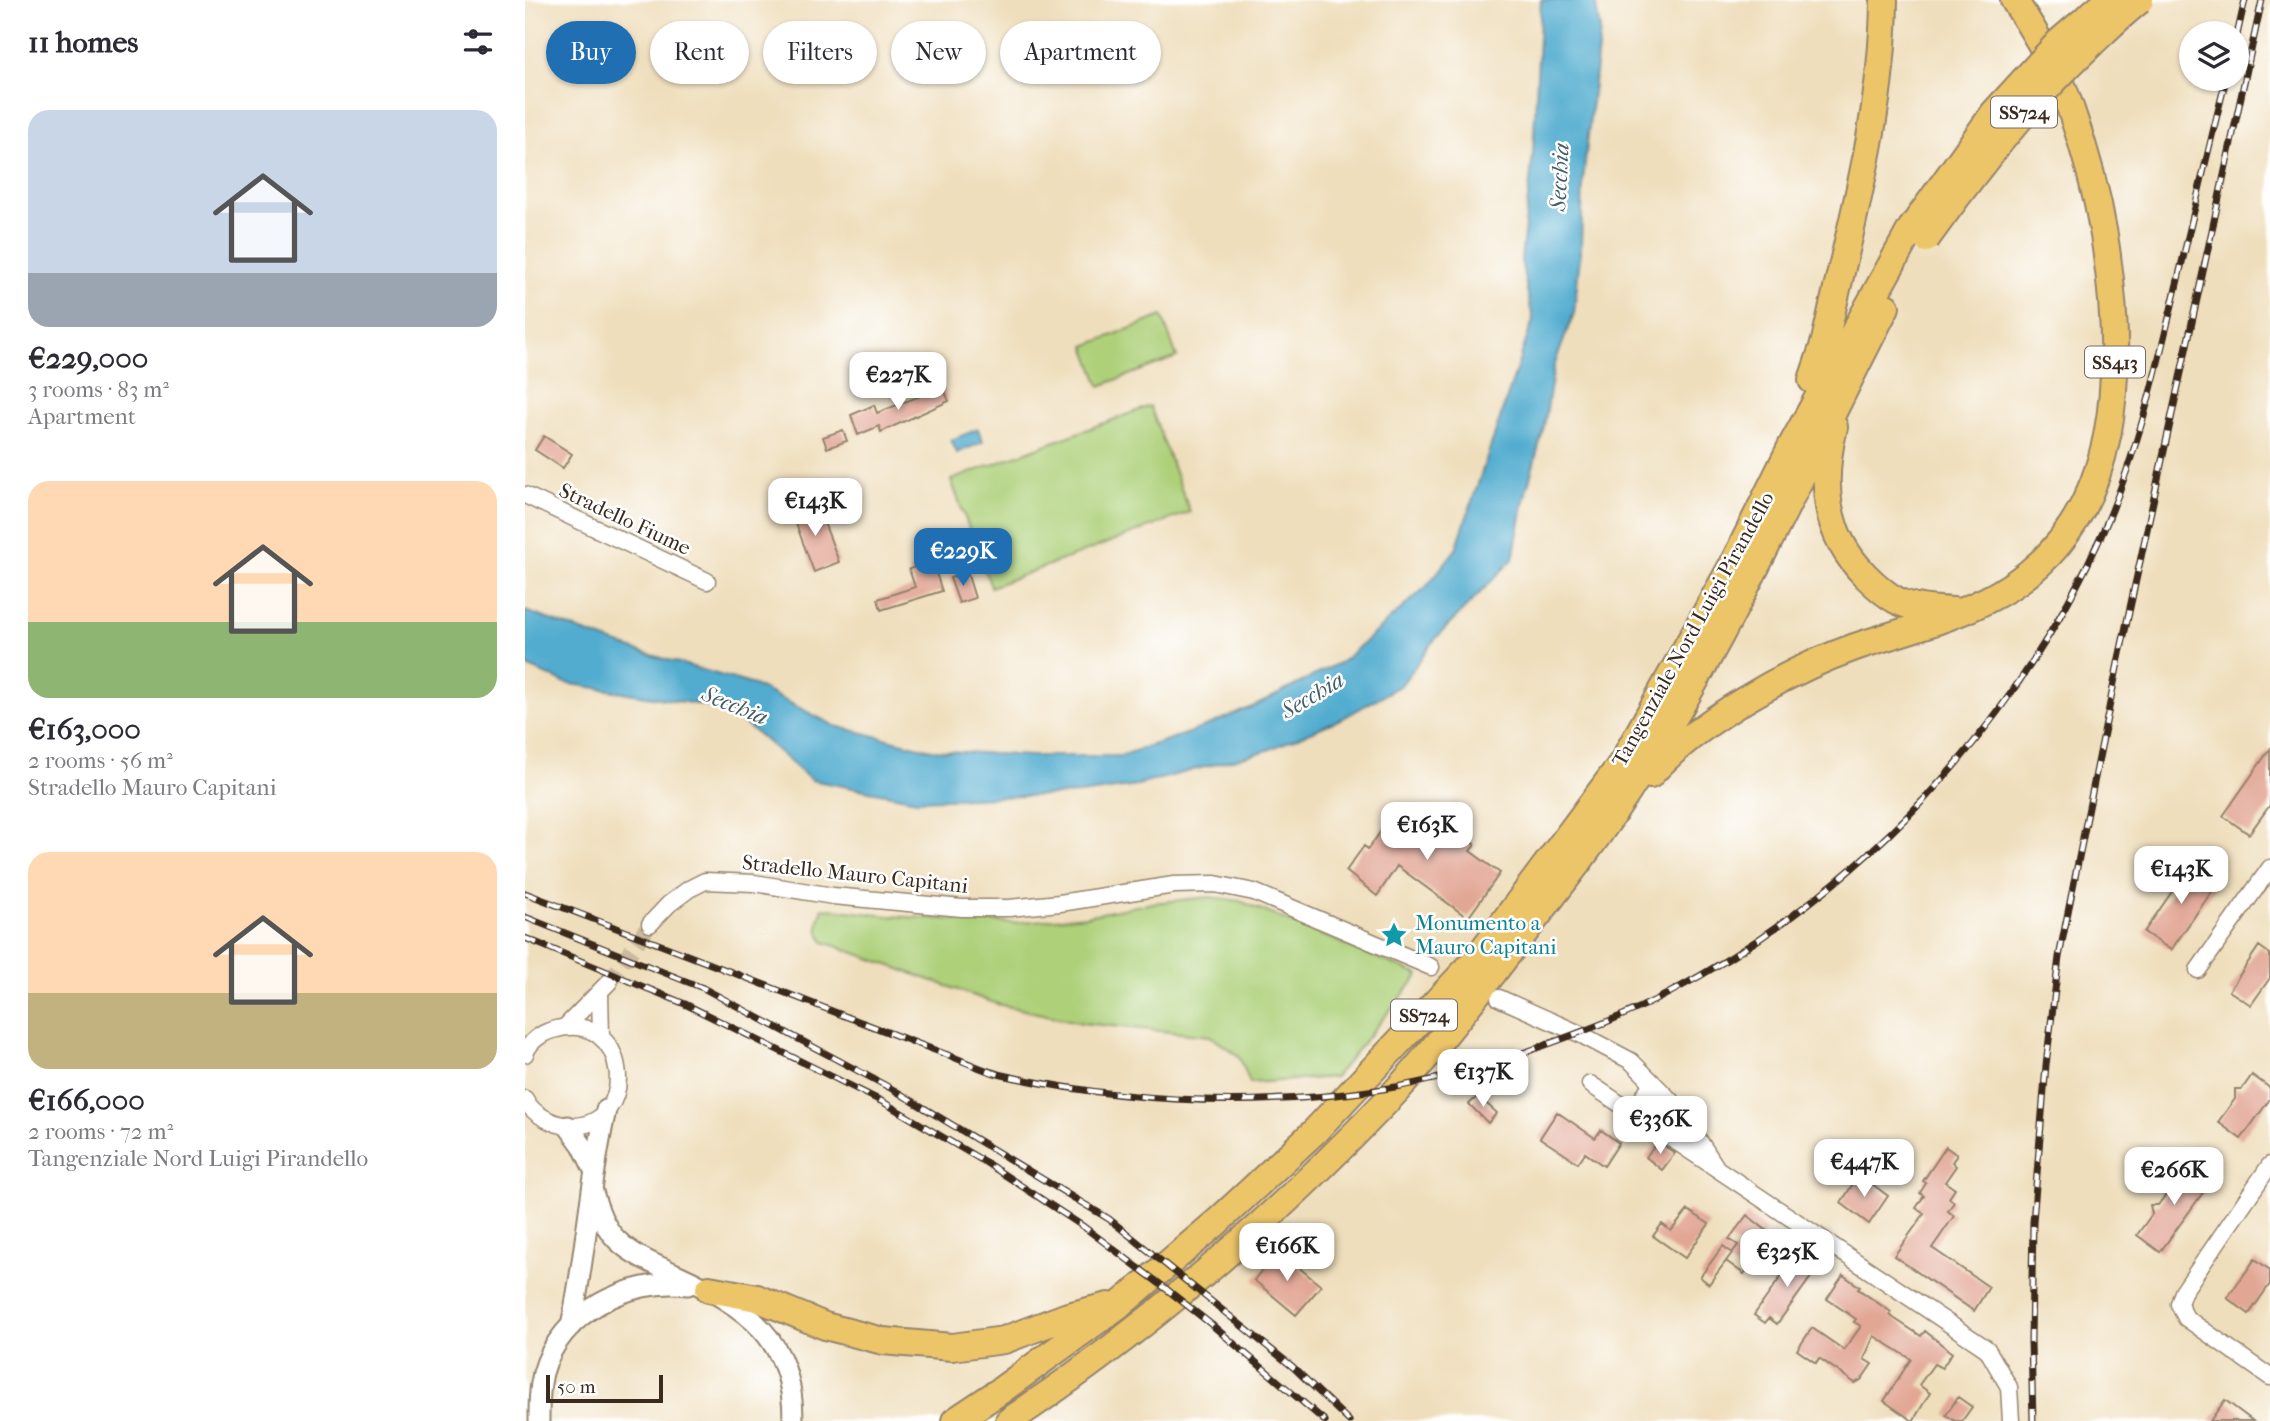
<!DOCTYPE html>
<html lang="en">
<head>
<meta charset="utf-8">
<style>
  :root { --surface:#fff; --page:#f7f7f7; --text:#2b2b33; --muted:#7c7c81; --accent:#1f6fb2 }
  body { margin:0; font-family:"IM FELL French Canon",serif; background:var(--page); color:var(--text); height:100vh; display:flex; flex-direction:column; font-size:26px; white-space:nowrap }
  * { box-sizing:border-box; margin:0 }
  p { font-size:23px; color:var(--muted) }
  .icon { flex:none; width:38px; height:38px; fill:none; stroke:currentColor; stroke-width:2; stroke-linecap:round; stroke-linejoin:round }
  .map { position:relative; flex:1; overflow:hidden }
  .panel { display:flex; flex-direction:column; background:var(--surface); width:525px }
  .panel>* { flex:none }
  .banner { position:absolute; left:21px; top:21px; width:665px; height:63px; display:flex; gap:14px }
  .tools { position:absolute; left:1654px; top:21px; display:grid; gap:14px }
  .tools a { display:grid; place-items:center; width:70px; height:70px; border-radius:50%; background:var(--surface); box-shadow:0 2px 5px #0004; font-size:35px }
  .scale { position:absolute; left:21px; bottom:18px; width:117px; box-sizing:border-box; padding-left:7px; border:4px solid #3b2a1e; border-top:0; font-size:19px; line-height:24px; white-space:nowrap; color:#3b2a1e; -webkit-text-stroke:5px #fff; paint-order:stroke }
  .price { position:absolute; translate:-50% -60px; padding:0 16px; border-radius:14px; background:#fff; color:#222; font-size:23px; line-height:46px; filter:drop-shadow(0 2px 4px #0008) }
  .price::after { content:''; position:absolute; left:50%; top:42px; width:21px; height:16px; margin-left:-10px; background:inherit; clip-path:polygon(0 0,100% 0,50% 100%) }
  .price.current { background:var(--accent); color:#fff }
  ul { padding:0; list-style:none }
  li { display:grid; align-content:center; gap:14px; height:371px; padding:0 28px }
  li span { display:grid; place-items:center; height:217px; border-radius:21px; color:#555 }
  li>.icon { margin-inline-start:auto }
  span .icon { width:126px; height:126px; fill:#fffc; stroke-width:1 }
  li b { font-size:30px }
  h2 { display:flex; justify-content:space-between; align-items:center; height:84px; padding:0 28px; font-size:30px }
  .tag { padding:0 24px; border-radius:32px; background:var(--surface); box-shadow:0 2px 5px #0004; font-size:24px; line-height:63px }
  .tag.current { background:var(--accent); color:#fff }
  main { display:flex; flex:1; min-height:0 }
  .map>svg:first-child { display:block }
</style>
</head>
<body>
<main>
<section class="panel">
<h2>11 homes<svg class="icon" aria-label="filters" viewBox="0 0 24 24"><path d="M4 7h16M4 17h16"/><circle cx="9" cy="7" r="2"/><circle cx="15" cy="17" r="2"/></svg></h2>
<ul>
<li><span style="background:linear-gradient(#c9d6e8 75%,#9aa5b1 0)"><svg class="icon" aria-label="home" viewBox="0 0 24 24"><path d="M3 11l9-7 9 7M6 9v11h12V9"/></svg></span><div><b>€229,000</b><p>3 rooms · 83 m²</p><p>Apartment</p></div></li>
<li><span style="background:linear-gradient(#ffd9b3 65%,#8fb573 0)"><svg class="icon" aria-label="home" viewBox="0 0 24 24"><path d="M3 11l9-7 9 7M6 9v11h12V9"/></svg></span><div><b>€163,000</b><p>2 rooms · 56 m²</p><p>Stradello Mauro Capitani</p></div></li>
<li><span style="background:linear-gradient(#ffd9b3 65%,#c2b280 0)"><svg class="icon" aria-label="home" viewBox="0 0 24 24"><path d="M3 11l9-7 9 7M6 9v11h12V9"/></svg></span><div><b>€166,000</b><p>2 rooms · 72 m²</p><p>Tangenziale Nord Luigi Pirandello</p></div></li>
</ul>
</section>
<div class="map">
<svg width="1745" height="1421" viewBox="0 0 1745 1421">
  <rect width="100%" height="100%" fill="#fff"/>
  <filter id="ink" filterUnits="userSpaceOnUse"><feTurbulence type="fractalNoise" baseFrequency=".0143" numOctaves="2"/><feDisplacementMap in="SourceGraphic" scale="14" xChannelSelector="R" yChannelSelector="G"/><feConvolveMatrix kernelMatrix="1 2 1 2 8 2 1 2 1" color-interpolation-filters="sRGB"/></filter>
  <filter id="wash" filterUnits="userSpaceOnUse"><feTurbulence type="fractalNoise" baseFrequency=".00686" numOctaves="4" result="noise"/><feDisplacementMap in="SourceGraphic" scale="28" xChannelSelector="R" yChannelSelector="G"/><feGaussianBlur stdDeviation="1.57" result="paint"/><feColorMatrix in="noise" values="0 0 0 0 0 0 0 0 0 0 0 0 0 0 0 0 0 1.4 0 .05"/><feComposite in="paint" operator="in"/></filter>
  <g filter="url(#wash)">
    <rect width="100%" height="100%" fill="#efdebc"/>
    <!-- green -->
    <path fill="#add079" stroke="#747d4c" stroke-width="2" d="M637,316L652,357L575,386L560,346Z
      M625,406L665,512L466,587L426,480Z
      M684,897L715,901L894,975L810,1077L725,1083L714,1056L685,1036L557,1023L472,1004L299,942C290,929 293,922 298,908L364,916L488,923L561,916L627,903Z"/>
    <!-- water -->
    <path fill="#51accf" stroke="#466b76" stroke-width="2" d="M1016,0H1070L1075,30L1058,180L1056,247L1049,313L1029,366L1019,427L999,500L988,559L911,638L876,685L818,718L743,750L605,787L555,794L392,800L286,780L233,734L197,708L40,683L0,665V611L113,651L229,685L310,726L407,750L506,756H595L669,731L732,705L818,661L901,587L931,549L1008,320L996,260L1008,154Z
      M453,429L458,442L432,453L426,440Z"/>
    <g id="blocks">
      <!-- building -->
      <path fill="#e2a694" d="M418,387L424,401L356,432L354,426L333,435L326,415L349,405L352,413Z
        M318,430L322,441L302,448L298,437Z
        M19,436L47,454L38,468L10,450Z
        M292,504L314,562L289,572L267,513Z
        M407,561L417,591L356,610L353,599L390,587L384,569Z
        M442,572L450,598L434,603L425,578Z
        M1745,749V805L1724,834L1698,816Z
        M881,812L903,828L912,815L950,845L945,851L975,873L943,918L872,866L852,896L821,871L839,846L843,849L862,823L869,828Z
        M1667,863L1694,881L1646,950L1619,932Z
        M1734,946L1745,954V978L1726,1005L1704,991Z
        M1727,1075L1745,1088V1099L1716,1139L1693,1122L1710,1099V1089H1717Z
        M953,1096L972,1113L963,1123L944,1104Z
        M1032,1112L1070,1138L1076,1130L1094,1143L1079,1166L1060,1153L1053,1163L1015,1138Z
        M1133,1142L1150,1153L1137,1170L1121,1157Z
        M1421,1147L1432,1155L1427,1162L1431,1166L1420,1182L1430,1189L1424,1198L1429,1202L1423,1211L1429,1216L1407,1248L1464,1287L1449,1311L1369,1256L1399,1214L1391,1208L1399,1196L1395,1193L1401,1183L1398,1181Z
        M1664,1163L1687,1180L1635,1252L1612,1235L1627,1214L1625,1205H1633L1642,1193L1640,1184H1648Z
        M1334,1174L1363,1196L1344,1224L1316,1203Z
        M1163,1210L1184,1224L1160,1258L1128,1236L1137,1224L1146,1231Z
        M1222,1215L1241,1230L1228,1248L1234,1253L1219,1274L1201,1261L1213,1245L1204,1239Z
        M1198,1246L1207,1253L1184,1284L1175,1277Z
        M753,1250L796,1286L771,1315L729,1280Z
        M1274,1251L1294,1266L1252,1324L1244,1318L1240,1323L1229,1315Z
        M1730,1259L1745,1270V1284L1724,1314L1702,1298Z
        M1318,1275L1335,1287L1333,1289L1366,1312L1364,1315L1396,1336L1400,1331L1427,1353L1417,1368L1409,1364L1394,1385L1405,1393L1388,1421L1359,1401L1386,1359L1349,1336L1339,1359L1347,1364L1336,1380L1330,1383L1294,1358L1291,1363L1272,1350L1287,1328L1319,1350L1336,1326L1329,1322L1331,1319L1302,1299Z
        M1433,1397L1447,1407L1437,1421H1430L1421,1415Z
        M1700,1400L1728,1421H1685Z"/>
    </g>
  </g>
  <g filter="url(#ink)">
    <use href="#blocks" fill-opacity="0" stroke="#95846d" stroke-width="2"/>
    <g fill="none" stroke-linecap="round" stroke-linejoin="round">
      <!-- minor-tunnel -->
      <path stroke="#cbba9c" stroke-width="16" stroke-dasharray="16 8" stroke-linecap="butt" d="M84,982L125,924"/>
      <!-- minor casing -->
      <g stroke="#95846d" stroke-width="19">
        <path id="minor" d="M0,495L182,581
          M125,924L144,904L164,889L180,881L229,883L308,896L437,908H484L535,903L649,885L690,884L729,892L906,967
          M1673,970L1745,868
          M75,993L76,1037
          M974,998L1055,1034L1106,1061L1154,1109L1191,1167
          M41,1026L84,982
          M0,1054C4,1042 16,1033 28,1030C105,1006 117,1128 45,1126C28,1125 7,1114 0,1099
          M1065,1084L1462,1349L1484,1387L1486,1421
          M1109,1113L1127,1082
          M1745,1165L1658,1292L1654,1304L1661,1318L1745,1377"/>
      </g>
      <!-- tertiary casing -->
      <g stroke="#95846d" stroke-width="23">
        <path id="tertiary" d="M43,1126L57,1145L69,1170
          M68,1192C73,1209 79,1227 92,1240C108,1256 132,1265 153,1275C221,1306 269,1339 268,1421
          M46,1326C61,1254 65,1181 81,1110
          M14,1421C14,1405 14,1389 18,1373C34,1313 105,1277 163,1285"/>
      </g>
      <!-- trunk casing -->
      <g stroke="#95846d" stroke-width="30">
        <path id="trunk" d="M1287,380L1300,341C1325,228 1358,116 1359,0
          M1309,427C1295,483 1299,534 1341,576C1350,585 1360,594 1371,600C1388,609 1410,610 1429,611
          M1125,775C1173,721 1262,671 1330,647C1378,631 1429,619 1473,594C1603,521 1599,362 1579,235C1571,188 1561,152 1545,107C1541,96 1537,84 1532,73C1519,48 1504,23 1489,0
          M184,1289L232,1298L300,1326L358,1341L427,1347L479,1340L543,1316L583,1306
          M430,1421L475,1391L598,1302L692,1222L789,1132L949,962L1097,763L1208,564L1267,445L1386,229
          M484,1421C620,1330 746,1222 859,1104C909,1052 952,993 996,937C1038,883 1079,830 1115,773C1210,624 1280,463 1361,307"/>
      </g>
      <!-- minor -->
      <use href="#minor" stroke="#fff" stroke-width="16"/>
      <!-- tertiary -->
      <use href="#tertiary" stroke="#fff" stroke-width="19"/>
      <!-- trunk -->
      <use href="#trunk" stroke="#edc569" stroke-width="26"/>
      <!-- rail casing -->
      <g stroke="#3b2a1e" stroke-width="7">
        <path id="rail" d="M1712,35L1720,0
          M0,893C108,934 217,976 325,1018C358,1030 390,1043 423,1055C441,1062 459,1071 477,1075C603,1103 732,1108 858,1089C912,1081 964,1065 1015,1047C1059,1031 1103,1015 1144,993C1337,891 1492,727 1580,527C1611,456 1629,380 1647,305C1665,229 1682,154 1701,79
          M0,917L178,988L369,1090L584,1219L768,1367L824,1421
          M0,938L160,1004L358,1102L460,1162L559,1227L635,1284L687,1325L800,1421
          M1508,1421L1506,1341L1508,1222L1521,1065L1534,957L1593,663L1737,0"/>
      </g>
      <!-- rail -->
      <use href="#rail" stroke="#fff" stroke-width="4.5" stroke-dasharray="13" stroke-linecap="butt"/>
      <!-- trunk-bridge casing -->
      <g stroke="#95846d" stroke-width="30" stroke-linecap="butt">
        <path id="trunk-bridge" d="M1386,229L1469,113L1534,42L1583,0
          M1401,239C1452,168 1503,103 1567,43C1583,28 1598,13 1615,0"/>
      </g>
      <!-- trunk-bridge -->
      <use href="#trunk-bridge" stroke="#edc569" stroke-width="26"/>
    </g>
  </g>
  <!-- icons -->
  <defs>
    <g id="sight-bare" transform="scale(2.1)"><path d="M0-6L1.8-2.2L6-1.7L2.9 1.2L3.7 5.4L0 3.3L-3.7 5.4L-2.9 1.2L-6-1.7L-1.8-2.2Z" fill="#0f9aa8" stroke="#fff" stroke-width="2.5" paint-order="stroke"/></g>
  </defs>
  <g fill-rule="evenodd">
    <use href="#sight-bare" x="869" y="935"/>
  </g>
  <g text-anchor="middle" stroke-width="5" stroke-linejoin="round" paint-order="stroke">
    <!-- shield labels -->
    <g fill="#fff" stroke="#766a62" stroke-width="2">
      <rect x="1466" y="96.5" width="66" height="31" rx="5"/>
      <rect x="1560" y="346.5" width="60" height="31" rx="5"/>
      <rect x="866" y="999.5" width="66" height="31" rx="5"/>
    </g>
    <g font-size="19" font-weight="bold" fill="#3b2a1e">
      <text x="1499" y="119">SS724</text>
      <text x="1590" y="369">SS413</text>
      <text x="899" y="1022">SS724</text>
    </g>
    <!-- street labels -->
    <g font-size="21" fill="#3b2a1e" stroke="#fff">
      <text transform="translate(100 519) rotate(25)" y="7">Stradello Fiume</text>
      <text transform="translate(1168 629) rotate(-61)" y="7">Tangenziale Nord Luigi Pirandello</text>
      <text transform="translate(330 874) rotate(6)" y="7">Stradello Mauro Capitani</text>
    </g>
    <!-- culture labels -->
    <g font-size="21" fill="#0d838f" stroke="#fff" text-anchor="start">
      <text x="890" y="930">Monumento a<tspan x="890" dy="24">Mauro Capitani</tspan></text>
    </g>
    <!-- water labels -->
    <g font-size="23" font-style="italic" fill="#445e65" stroke="#fff">
      <text transform="translate(1034 177) rotate(-87)" y="8">Secchia</text>
      <text transform="translate(787 695) rotate(-31)" y="8">Secchia</text>
      <text transform="translate(210 705) rotate(22)" y="8">Secchia</text>
    </g>
  </g>
</svg>
<div class="tools">
<a><svg class="icon" aria-label="layers" viewBox="0 0 24 24"><path d="M12 4l9 5-9 5-9-5zM3 14l9 5 9-5"/></svg></a>
</div>
<div class="scale">50 m</div>
<b class="price" style="left:373px;top:412px">€227K</b>
<b class="price" style="left:290px;top:538px">€143K</b>
<b class="price current" style="left:438px;top:588px">€229K</b>
<b class="price" style="left:902px;top:862px">€163K</b>
<b class="price" style="left:1656px;top:906px">€143K</b>
<b class="price" style="left:958px;top:1109px">€137K</b>
<b class="price" style="left:1135px;top:1156px">€336K</b>
<b class="price" style="left:1339px;top:1199px">€447K</b>
<b class="price" style="left:1649px;top:1207px">€266K</b>
<b class="price" style="left:762px;top:1283px">€166K</b>
<b class="price" style="left:1262px;top:1289px">€325K</b>
<div class="banner">
<a class="tag current">Buy</a>
<a class="tag">Rent</a>
<a class="tag">Filters</a>
<a class="tag">New</a>
<a class="tag">Apartment</a>
</div>
</div>
</main>
</body>
</html>
